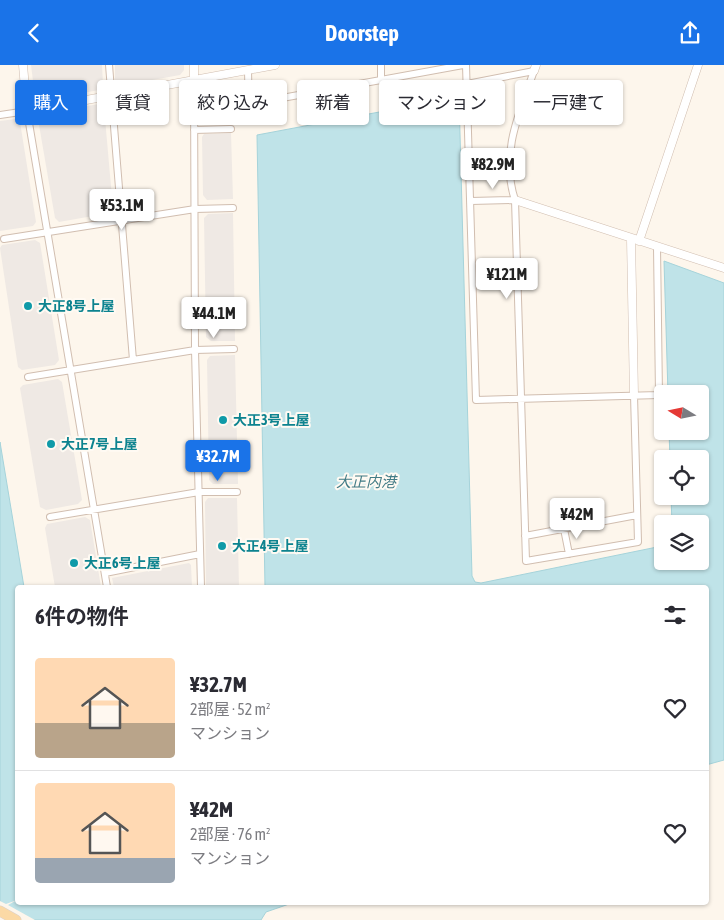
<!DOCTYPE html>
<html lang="ja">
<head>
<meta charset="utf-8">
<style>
  :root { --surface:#fff; --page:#f7f7f7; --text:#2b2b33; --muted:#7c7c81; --line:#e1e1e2; --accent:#1a73e8 }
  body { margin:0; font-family:"Asap Condensed","Noto Sans JP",sans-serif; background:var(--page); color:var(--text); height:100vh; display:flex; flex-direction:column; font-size:19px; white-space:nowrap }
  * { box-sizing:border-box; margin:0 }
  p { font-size:16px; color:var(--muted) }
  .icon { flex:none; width:28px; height:28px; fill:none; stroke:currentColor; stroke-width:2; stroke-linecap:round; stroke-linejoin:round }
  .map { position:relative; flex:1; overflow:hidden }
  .drawer { position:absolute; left:15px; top:520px; width:694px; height:320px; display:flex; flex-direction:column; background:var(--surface); border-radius:5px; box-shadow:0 1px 4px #0004 }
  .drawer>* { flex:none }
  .hud { position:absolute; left:15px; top:15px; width:695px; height:45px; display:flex; gap:10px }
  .needle { width:32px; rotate:280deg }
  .buttons { position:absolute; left:654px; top:320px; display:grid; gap:10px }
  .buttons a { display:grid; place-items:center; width:55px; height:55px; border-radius:5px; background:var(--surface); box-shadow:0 1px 4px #0004; font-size:25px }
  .price { position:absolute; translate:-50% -42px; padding:0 11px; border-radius:5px; background:#fff; color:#222; font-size:16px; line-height:32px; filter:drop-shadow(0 1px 2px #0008) }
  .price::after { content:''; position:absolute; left:50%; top:30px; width:15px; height:11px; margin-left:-8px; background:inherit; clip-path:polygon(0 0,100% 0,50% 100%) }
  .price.active { background:var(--accent); color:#fff }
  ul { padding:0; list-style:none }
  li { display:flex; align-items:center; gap:15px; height:125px; padding:0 20px }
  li+li { border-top:1px solid var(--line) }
  li span { display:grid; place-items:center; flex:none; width:140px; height:100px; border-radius:5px; color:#555 }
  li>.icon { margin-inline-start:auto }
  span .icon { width:60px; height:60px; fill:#fffc; stroke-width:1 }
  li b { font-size:21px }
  h2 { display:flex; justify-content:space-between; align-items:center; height:60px; padding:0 20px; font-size:21px }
  .pill { padding:0 18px; border-radius:5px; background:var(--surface); box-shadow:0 1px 4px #0004; font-size:18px; line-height:45px }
  .pill.active { background:var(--accent); color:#fff }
  header { display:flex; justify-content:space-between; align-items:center; height:65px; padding:0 20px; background:var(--accent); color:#fff; font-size:22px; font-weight:700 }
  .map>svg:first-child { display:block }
</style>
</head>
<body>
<header><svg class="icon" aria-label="back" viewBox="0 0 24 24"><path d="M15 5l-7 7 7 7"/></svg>Doorstep<svg class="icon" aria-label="share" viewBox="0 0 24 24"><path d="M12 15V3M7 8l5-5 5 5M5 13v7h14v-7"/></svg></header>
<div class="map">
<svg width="724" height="855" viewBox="0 0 724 855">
  <rect width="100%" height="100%" fill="#fdf6ec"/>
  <!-- industrial -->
  <path fill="#efe9e4" d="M31,0H102L103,20L99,25L39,36L35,32Z
    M115,0H184V5L180,10L130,19L115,17Z
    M99,39L104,42L113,144L110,148L59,157L55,153L38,54L41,49Z
    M15,54L20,57L36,157L33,161L0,166V56Z
    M231,68L233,134L207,135L203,130L202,72L204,69Z
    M233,148L235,276H211L206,272L204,153L208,149Z
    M35,175L40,178L59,295L55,300L22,305L18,302L0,183L2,180Z
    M235,290L238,419H213L209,415L207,295L210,291Z
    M58,314L62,317L82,435L78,439L46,445L40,442L20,323L23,320Z
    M208,433H237L239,522H206L205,437Z
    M85,452L90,455L101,522H55L45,463L47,459Z
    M189,498L191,500L192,522H114L112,513Z"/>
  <!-- water -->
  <path fill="#bfe3e8" stroke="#a5d3da" d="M459,32L472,511L475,517L481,518L662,481V496H700V459H672L671,431H700V394H670L669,366H700V329H668L664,196L724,218V695L706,700V522H265L257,70Z
    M0,377L24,522H18V838H292L266,847L261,855H0Z"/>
  <!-- pier -->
  <path fill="#fdf6ec" d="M17,835L8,840L35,855H0V836L6,839Z"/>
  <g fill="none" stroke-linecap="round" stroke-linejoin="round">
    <!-- minor casing -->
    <g stroke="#d1beb0" stroke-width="8">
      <path id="minor" d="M109,0L133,295
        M381,0V16
        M466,0L476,335L659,330L657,182
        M248,5L249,51
        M534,6C519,48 500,89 515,135L526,496L638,477L634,330
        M194,16L195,285L201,522
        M467,19L534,6
        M249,39L463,0
        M0,50L27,46L107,522
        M194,65L231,64
        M471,136L515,135
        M4,174L195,144L233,143
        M28,312L195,285L234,284
        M50,452L199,427H237
        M564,464L569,489
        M525,471L637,450
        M105,508L200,489"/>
    </g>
    <!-- tertiary casing -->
    <g stroke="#d1beb0" stroke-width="9">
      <path id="tertiary" d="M23,0L27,46L275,0
        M534,6L536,0
        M194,16V0
        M515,135L724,203
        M631,174L634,330
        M639,176L698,0"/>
    </g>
    <!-- primary casing -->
    <g stroke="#dad1cd" stroke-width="11">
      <path id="primary" d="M0,846L16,855"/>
    </g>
    <!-- minor -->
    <use href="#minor" stroke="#fff" stroke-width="6"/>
    <!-- tertiary -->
    <use href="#tertiary" stroke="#fff" stroke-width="8"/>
    <!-- primary -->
    <use href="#primary" stroke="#fbd9a5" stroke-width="10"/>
  </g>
  <!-- markers -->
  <g fill="#0f9aa8" stroke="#fffaf3" stroke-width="2">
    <circle cx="28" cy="241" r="5"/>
    <circle cx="223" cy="355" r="5"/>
    <circle cx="51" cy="379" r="5"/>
    <circle cx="222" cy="481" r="5"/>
    <circle cx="74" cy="498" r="5"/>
  </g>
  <g text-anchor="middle" stroke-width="4" stroke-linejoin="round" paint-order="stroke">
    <!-- culture labels -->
    <g font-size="14" font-weight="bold" fill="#0d838f" stroke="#fffaf3" text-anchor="start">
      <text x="38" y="246">大正8号上屋</text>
      <text x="233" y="360">大正3号上屋</text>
      <text x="61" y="384">大正7号上屋</text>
      <text x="232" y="486">大正4号上屋</text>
      <text x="84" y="503">大正6号上屋</text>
    </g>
    <!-- water labels -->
    <g font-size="15" font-style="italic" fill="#437c86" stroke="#fffaf3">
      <text x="366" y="422">大正内港</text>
    </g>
  </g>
</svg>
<div class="buttons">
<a><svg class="needle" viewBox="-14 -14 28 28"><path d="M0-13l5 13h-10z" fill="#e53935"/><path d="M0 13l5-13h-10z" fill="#7c7c81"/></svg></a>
<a><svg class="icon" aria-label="locate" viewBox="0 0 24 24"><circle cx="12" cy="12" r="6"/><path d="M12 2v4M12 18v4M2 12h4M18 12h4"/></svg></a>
<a><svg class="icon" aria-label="layers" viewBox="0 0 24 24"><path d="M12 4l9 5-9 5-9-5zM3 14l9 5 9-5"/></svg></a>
</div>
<b class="price" style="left:493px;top:125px">¥82.9M</b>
<b class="price" style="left:122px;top:166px">¥53.1M</b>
<b class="price" style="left:507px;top:235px">¥121M</b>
<b class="price" style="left:214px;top:274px">¥44.1M</b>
<b class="price active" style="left:218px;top:417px">¥32.7M</b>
<b class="price" style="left:577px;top:475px">¥42M</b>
<div class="hud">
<a class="pill active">購入</a>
<a class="pill">賃貸</a>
<a class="pill">絞り込み</a>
<a class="pill">新着</a>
<a class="pill">マンション</a>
<a class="pill">一戸建て</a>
</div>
<section class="drawer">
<h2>6件の物件<svg class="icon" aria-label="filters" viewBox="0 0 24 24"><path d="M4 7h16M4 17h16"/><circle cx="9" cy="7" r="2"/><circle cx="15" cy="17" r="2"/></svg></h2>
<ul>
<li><span style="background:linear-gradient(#ffd9b3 65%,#b9a48a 0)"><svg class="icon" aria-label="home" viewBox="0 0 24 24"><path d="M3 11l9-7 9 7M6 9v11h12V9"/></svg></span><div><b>¥32.7M</b><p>2部屋 · 52 m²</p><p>マンション</p></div><svg class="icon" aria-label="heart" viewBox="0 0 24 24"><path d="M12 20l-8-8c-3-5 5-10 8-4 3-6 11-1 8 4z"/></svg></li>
<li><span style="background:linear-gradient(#ffd9b3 75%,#9aa5b1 0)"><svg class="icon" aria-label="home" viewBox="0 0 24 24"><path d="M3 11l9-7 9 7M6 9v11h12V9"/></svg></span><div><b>¥42M</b><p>2部屋 · 76 m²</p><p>マンション</p></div><svg class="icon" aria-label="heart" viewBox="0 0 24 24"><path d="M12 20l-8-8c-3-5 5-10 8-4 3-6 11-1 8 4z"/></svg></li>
</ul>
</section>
</div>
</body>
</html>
